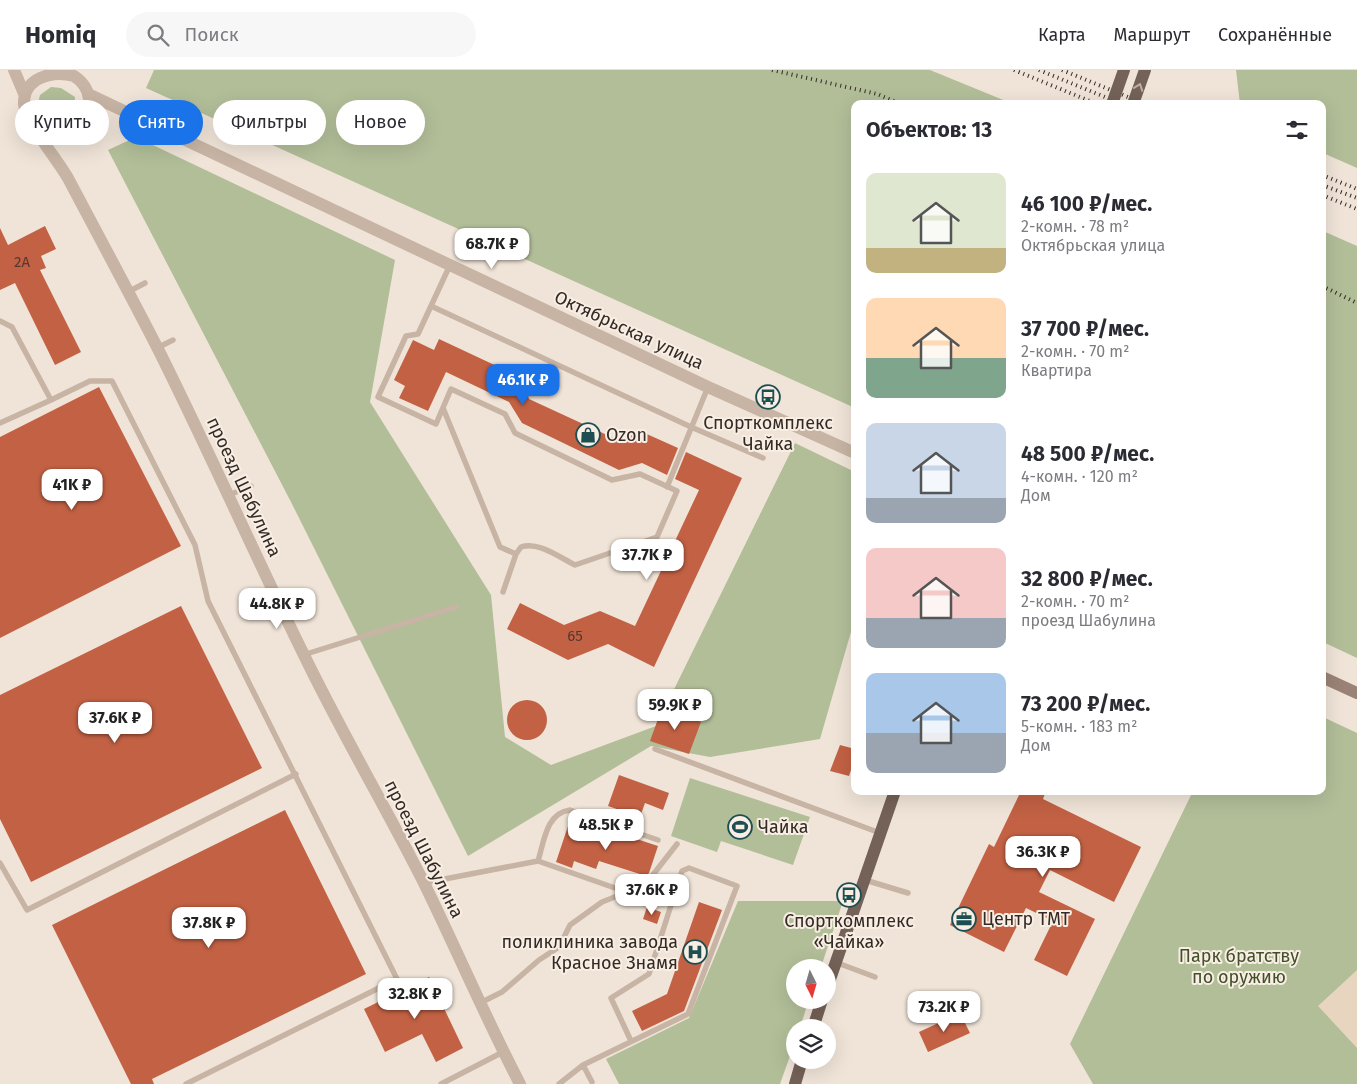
<!DOCTYPE html>
<html lang="ru">
<head>
<meta charset="utf-8">
<style>
  :root { --surface:#fff; --page:#f7f7f7; --text:#2b2b33; --muted:#7c7c81; --line:#e1e1e2; --accent:#1a73e8 }
  body { margin:0; font-family:"Fira Sans",sans-serif; background:var(--page); color:var(--text); height:100vh; display:flex; flex-direction:column; font-size:19px; white-space:nowrap }
  * { box-sizing:border-box; margin:0 }
  p { font-size:16px; color:var(--muted) }
  .icon { flex:none; width:28px; height:28px; fill:none; stroke:currentColor; stroke-width:2; stroke-linecap:round; stroke-linejoin:round }
  .map { position:relative; flex:1; overflow:hidden }
  .panel { position:absolute; left:851px; top:30px; width:475px; height:695px; display:flex; flex-direction:column; background:var(--surface); border-radius:10px; box-shadow:0 5px 20px #0002 }
  .panel>* { flex:none }
  .top-card { position:absolute; left:15px; top:30px; width:475px; height:45px; display:flex; gap:10px }
  .needle { width:32px; rotate:175deg }
  .fabs { position:absolute; left:786px; top:889px; display:grid; gap:10px }
  .fabs a { display:grid; place-items:center; width:50px; height:50px; border-radius:50%; background:var(--surface); box-shadow:0 5px 20px #0002; font-size:25px }
  .price { position:absolute; translate:-50% -42px; padding:0 11px; border-radius:10px; background:#fff; color:#222; font-size:16px; line-height:32px; filter:drop-shadow(0 1px 2px #0008) }
  .price::after { content:''; position:absolute; left:50%; top:30px; width:15px; height:11px; margin-left:-8px; background:inherit; clip-path:polygon(0 0,100% 0,50% 100%) }
  .price.current { background:var(--accent); color:#fff }
  ul { padding:0; list-style:none }
  li { display:flex; align-items:center; gap:15px; height:125px; padding:0 15px }
  li span { display:grid; place-items:center; flex:none; width:140px; height:100px; border-radius:10px; color:#555 }
  li>.icon { margin-inline-start:auto }
  span .icon { width:60px; height:60px; fill:#fffc; stroke-width:1 }
  li b { font-size:21px }
  h2 { display:flex; justify-content:space-between; align-items:center; height:60px; padding:0 15px; font-size:21px }
  .chip { padding:0 18px; border-radius:22px; background:var(--surface); box-shadow:0 5px 20px #0002; font-size:18px; line-height:45px }
  .chip.current { background:var(--accent); color:#fff }
  header { display:flex; align-items:center; gap:30px; box-sizing:border-box; height:70px; padding:0 25px; background:var(--surface); border-bottom:1px solid var(--line) }
  header strong { font-size:24px }
  nav { display:flex; gap:28px; margin-inline-start:auto; font-size:18px }
  .search { width:350px; height:45px; background:var(--page); display:flex; align-items:center; gap:12px; box-sizing:border-box; padding:0 18px; border-radius:28px; color:var(--muted); font-size:19px }
  .map>svg:first-child { display:block }
</style>
</head>
<body>
<header>
<strong>Homiq</strong>
<div class="search"><svg class="icon" aria-label="search" viewBox="0 0 24 24"><circle cx="10" cy="10" r="6"/><path d="M15 15l6 6"/></svg>Поиск</div>
<nav><a>Карта</a><a>Маршрут</a><a>Сохранённые</a></nav>
</header>
<div class="map">
<svg width="1357" height="1014" viewBox="0 0 1357 1014">
  <rect width="100%" height="100%" fill="#f0e4d8"/>
  <!-- green -->
  <path fill="#b2be98" d="M154,0H930L1013,34H855V338L146,18Z
    M1236,0H1357V98L1323,83L1322,34H1240Z
    M51,17L61,18L75,27L74,43L53,51C40,47 36,39 40,25Z
    M136,67L395,190L370,332L491,525L505,667L551,695L656,656L795,373L855,402V548L820,669L710,687L651,676L468,786L291,432L108,80Z
    M1323,161L1357,176V588L1323,572Z
    M1323,647L1357,663V1014H1093L1070,974L1193,721H1322Z
    M690,708L810,747L793,795L721,771L717,782L671,766Z
    M738,831H843L821,897L795,898V930H809L800,957L795,958V972L780,1014H619L606,989L689,948Z"/>
  <!-- plaza -->
  <path fill="#e7d5bf" d="M1357,900V978L1318,936Z"/>
  <!-- building -->
  <path fill="#c26144" d="M45,156L56,179L41,186L46,198L40,200L81,282L55,295L15,213L0,220V158L8,175Z
    M439,269L522,308L529,329L620,371L640,361L678,378L667,405L642,393L619,400L522,353L509,332L446,302L428,341L399,328L405,316L394,310L413,270L434,280Z
    M99,317L181,476L0,568V367Z
    M686,382L742,408L654,597L608,574L568,590L507,559L520,533L564,555L600,541L635,556L699,420L675,409Z
    M181,536L262,698L31,812L0,749V625Z
    M507 650a20 20 0 1 1 40 0a20 20 0 1 1-40 0Z
    M662,638L701,652L689,684L650,671Z
    M840,675L855,679V688L849,706L830,701Z
    M619,705L669,723L663,740L645,733L640,747L608,736Z
    M1021,721H1046L1043,729L1141,777L1114,832L1050,800L1039,822L1095,849L1067,906L1034,890L1053,851L1026,838L1004,882L950,855L989,774L994,777Z
    M285,740L366,904L152,1009L154,1014H131L52,855Z
    M569,753L616,769L618,763L658,776L649,803L646,806L599,791L596,799L574,791L572,798L556,792Z
    M699,832L722,840L684,941L642,961L632,941L667,924Z
    M647,837L661,842L657,854L643,849Z
    M429,907L463,978L436,992L422,964L385,982L364,939Z
    M960,943L970,963L928,982L919,962Z"/>
  <g fill="none" stroke-linecap="round" stroke-linejoin="round">
    <!-- service -->
    <path stroke="#c7b4a4" stroke-width="5.5" d="M128,222L145,213
      M431,236L691,357L763,388
      M0,251L12,257L51,330L90,311H112L195,475L208,531L397,909L186,1014
      M157,278L173,270
      M443,338L500,477L516,484L521,477C538,471 559,487 575,495L657,467L677,421L640,404L612,410L515,363L505,344L451,319L436,354L378,327L406,266L418,264L450,195
      M0,353L51,330
      M667,417L708,317
      M229,425L251,416
      M503,522L516,484
      M303,585L456,537
      M655,679L880,763
      M538,791L615,818
      M0,793L27,840L296,704
      M865,810L908,823
      M424,813L538,791C544,772 546,743 570,740L658,770
      M835,892L875,907
      M480,933L502,922L539,890L559,877L570,855L602,832L645,815L677,774
      M583,995L592,1012
      M441,1014L503,982
      M559,1014L583,995L688,944L737,816L689,798L682,801L649,904L611,928L631,971"/>
    <!-- tertiary -->
    <path stroke="#c7b4a4" stroke-width="12" d="M14,0L25,26
      M88,24L708,317L855,383
      M33,55C73,86 111,30 74,6C52,0 23,8 24,34C25,52 59,91 69,110C99,167 130,224 159,281C209,381 254,483 303,583C340,660 384,734 423,811C456,878 485,947 520,1014"/>
    <!-- secondary -->
    <path stroke="#9a8376" stroke-width="12" d="M1322,607L1357,623"/>
    <!-- primary -->
    <path stroke="#746157" stroke-width="12" d="M828,915L895,721
      M813,958L822,930
      M795,1014L802,990"/>
    <!-- rail -->
    <path stroke="#332a26" stroke-width="4" stroke-dasharray="1 4" stroke-linecap="butt" d="M772,0L877,24L901,34
      M1014,0L1097,34
      M1039,0L1122,34
      M1062,0L1145,34
      M1322,105L1357,119
      M1322,115L1357,128
      M1322,125L1357,139
      M1322,216L1357,233"/>
    <!-- primary-bridge -->
    <path stroke="#746157" stroke-width="12" d="M1112,34L1124,0
      M1133,34L1145,0"/>
  </g>
  <!-- one-way arrows -->
  <defs><path id="oneway-chevron" d="M-2-3.5L2.5 0L-2 3.5" fill="none" stroke-width="1.6" stroke-linecap="round" stroke-linejoin="round" transform="scale(1.25)"/></defs>
  <use stroke="#bdafa4" href="#oneway-chevron" transform="translate(1139 17) rotate(-70)"/>
  <!-- icons -->
  <defs>
    <g id="bus-ring" transform="scale(1.25)"><circle r="9.5" fill="#f8eee3" stroke="#1d4f52" stroke-width="1.5"/><path d="M-5-6H5V4H4V6H2V4H-2V6H-4V4H-5ZM-3.5-4V0h7V-4ZM-3.5 1.2v1.5H-2V1.2ZM2 1.2v1.5H3.5V1.2Z" fill="#1d4f52"/></g>
    <g id="shop-ring" transform="scale(1.25)"><circle r="9.5" fill="#f8eee3" stroke="#1d4f52" stroke-width="1.5"/><path d="M-5-2.5h2.3a2.7 3.5 0 0 1 5.4 0H5L5.5 6h-11ZM-1.5-2.5h3a1.5 2.3 0 0 0-3 0Z" fill="#1d4f52"/></g>
    <g id="stadium-ring" transform="scale(1.25)"><circle r="9.5" fill="#f8eee3" stroke="#1d4f52" stroke-width="1.5"/><path d="M0-5a6.5 5 0 1 0 0 10a6.5 5 0 1 0 0-10ZM-3.5-1.8h7v3.6h-7Z" fill="#1d4f52"/></g>
    <g id="office-ring" transform="scale(1.25)"><circle r="9.5" fill="#f8eee3" stroke="#1d4f52" stroke-width="1.5"/><path d="M-6-3h4V-5.5h4V-3h4V5H-6ZM-1-4.5V-3h2v-1.5ZM-6 0V1H6V0Z" fill="#1d4f52"/></g>
    <g id="hospital-ring" transform="scale(1.25)"><circle r="9.5" fill="#f8eee3" stroke="#1d4f52" stroke-width="1.5"/><path d="M-5-5h3v3.5h4V-5h3V5h-3V1.5h-4V5h-3Z" fill="#1d4f52"/></g>
  </defs>
  <g fill-rule="evenodd">
    <use href="#bus-ring" x="768" y="327"/>
    <use href="#shop-ring" x="588" y="365"/>
    <use href="#stadium-ring" x="740" y="757"/>
    <use href="#bus-ring" x="849" y="825"/>
    <use href="#office-ring" x="964" y="849"/>
    <use href="#hospital-ring" x="695" y="882"/>
  </g>
  <g text-anchor="middle" stroke-width="4" stroke-linejoin="round" paint-order="stroke">
    <!-- number labels -->
    <g font-size="15" fill="#57382e">
      <text x="22" y="197">2А</text>
      <text x="575" y="571">65</text>
    </g>
    <!-- street labels -->
    <g font-size="18" fill="#332a26" stroke="#f8eee3">
      <text transform="translate(629 260) rotate(25)" y="6">Октябрьская улица</text>
      <text transform="translate(244 417) rotate(65)" y="6">проезд Шабулина</text>
      <text transform="translate(424 779) rotate(63)" y="6">проезд Шабулина</text>
    </g>
    <!-- poi labels -->
    <g font-size="18" fill="#332a26" stroke="#f8eee3" text-anchor="start">
      <text x="768" y="359" text-anchor="middle">Спорткомплекс<tspan x="768" dy="21">Чайка</tspan></text>
      <text x="606" y="371">Ozon</text>
      <text x="758" y="763">Чайка</text>
      <text x="982" y="855">Центр ТМТ</text>
      <text x="849" y="857" text-anchor="middle">Спорткомплекс<tspan x="849" dy="21">«Чайка»</tspan></text>
      <text x="678" y="878" text-anchor="end">поликлиника завода<tspan x="678" dy="21">Красное Знамя</tspan></text>
    </g>
    <!-- park labels -->
    <g font-size="18" fill="#42502a" stroke="#f8eee3">
      <text x="1239" y="892">Парк братству<tspan x="1239" dy="21">по оружию</tspan></text>
    </g>
  </g>
</svg>
<div class="fabs">
<a><svg class="needle" viewBox="-14 -14 28 28"><path d="M0-13l5 13h-10z" fill="#e53935"/><path d="M0 13l5-13h-10z" fill="#7c7c81"/></svg></a>
<a><svg class="icon" aria-label="layers" viewBox="0 0 24 24"><path d="M12 4l9 5-9 5-9-5zM3 14l9 5 9-5"/></svg></a>
</div>
<b class="price" style="left:492px;top:200px">68.7K ₽</b>
<b class="price current" style="left:523px;top:336px">46.1K ₽</b>
<b class="price" style="left:72px;top:441px">41K ₽</b>
<b class="price" style="left:647px;top:511px">37.7K ₽</b>
<b class="price" style="left:277px;top:560px">44.8K ₽</b>
<b class="price" style="left:675px;top:661px">59.9K ₽</b>
<b class="price" style="left:115px;top:674px">37.6K ₽</b>
<b class="price" style="left:606px;top:781px">48.5K ₽</b>
<b class="price" style="left:1043px;top:808px">36.3K ₽</b>
<b class="price" style="left:652px;top:846px">37.6K ₽</b>
<b class="price" style="left:209px;top:879px">37.8K ₽</b>
<b class="price" style="left:415px;top:950px">32.8K ₽</b>
<b class="price" style="left:944px;top:963px">73.2K ₽</b>
<div class="top-card">
<a class="chip">Купить</a>
<a class="chip current">Снять</a>
<a class="chip">Фильтры</a>
<a class="chip">Новое</a>
</div>
<section class="panel">
<h2>Объектов: 13<svg class="icon" aria-label="filters" viewBox="0 0 24 24"><path d="M4 7h16M4 17h16"/><circle cx="9" cy="7" r="2"/><circle cx="15" cy="17" r="2"/></svg></h2>
<ul>
<li><span style="background:linear-gradient(#dfe7d0 75%,#c2b280 0)"><svg class="icon" aria-label="home" viewBox="0 0 24 24"><path d="M3 11l9-7 9 7M6 9v11h12V9"/></svg></span><div><b>46 100 ₽/мес.</b><p>2-комн. · 78 m²</p><p>Октябрьская улица</p></div></li>
<li><span style="background:linear-gradient(#ffd9b3 60%,#7fa58c 0)"><svg class="icon" aria-label="home" viewBox="0 0 24 24"><path d="M3 11l9-7 9 7M6 9v11h12V9"/></svg></span><div><b>37 700 ₽/мес.</b><p>2-комн. · 70 m²</p><p>Квартира</p></div></li>
<li><span style="background:linear-gradient(#c9d6e8 75%,#9aa5b1 0)"><svg class="icon" aria-label="home" viewBox="0 0 24 24"><path d="M3 11l9-7 9 7M6 9v11h12V9"/></svg></span><div><b>48 500 ₽/мес.</b><p>4-комн. · 120 m²</p><p>Дом</p></div></li>
<li><span style="background:linear-gradient(#f6c9c9 70%,#9aa5b1 0)"><svg class="icon" aria-label="home" viewBox="0 0 24 24"><path d="M3 11l9-7 9 7M6 9v11h12V9"/></svg></span><div><b>32 800 ₽/мес.</b><p>2-комн. · 70 m²</p><p>проезд Шабулина</p></div></li>
<li><span style="background:linear-gradient(#a9c7e8 60%,#9aa5b1 0)"><svg class="icon" aria-label="home" viewBox="0 0 24 24"><path d="M3 11l9-7 9 7M6 9v11h12V9"/></svg></span><div><b>73 200 ₽/мес.</b><p>5-комн. · 183 m²</p><p>Дом</p></div></li>
</ul>
</section>
</div>
</body>
</html>
